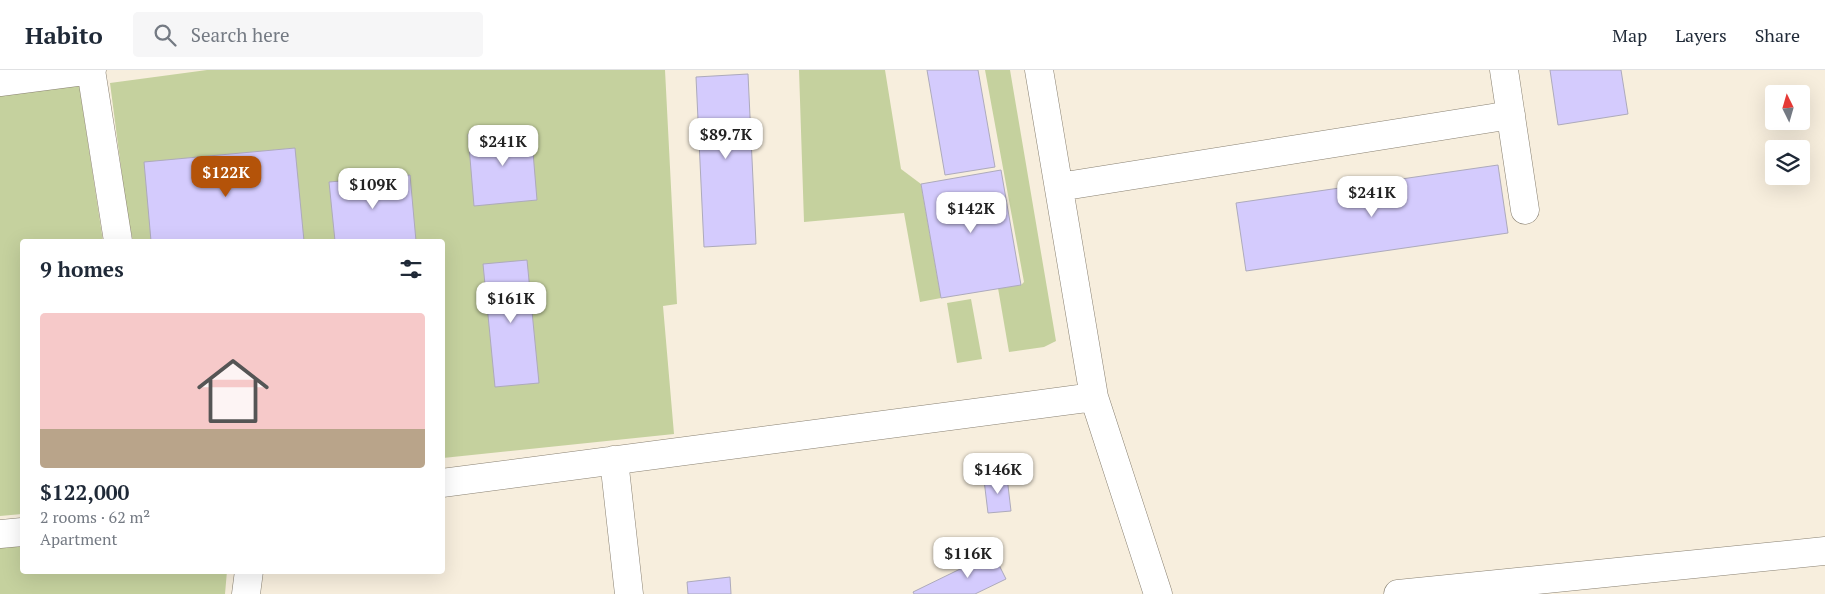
<!DOCTYPE html>
<html lang="en">
<head>
<meta charset="utf-8">
<style>
  :root { --surface:#fff; --page:#f6f6f7; --text:#1f2937; --muted:#747a83; --line:#e0e1e3; --accent:#b45309 }
  body { margin:0; font-family:"PT Serif",serif; background:var(--page); color:var(--text); height:100vh; display:flex; flex-direction:column; font-size:19px; white-space:nowrap }
  * { box-sizing:border-box; margin:0 }
  p { font-size:16px; color:var(--muted) }
  .icon { flex:none; width:28px; height:28px; fill:none; stroke:currentColor; stroke-width:2; stroke-linecap:round; stroke-linejoin:round }
  .map { position:relative; flex:1; overflow:hidden }
  .details { position:absolute; left:20px; top:169px; width:425px; height:335px; display:flex; flex-direction:column; background:var(--surface); border-radius:5px; box-shadow:0 5px 20px #0002 }
  .details>* { flex:none }
  .needle { width:32px; rotate:355deg }
  .controls { position:absolute; left:1765px; top:15px; display:grid; gap:10px }
  .controls a { display:grid; place-items:center; width:45px; height:45px; border-radius:5px; background:var(--surface); box-shadow:0 5px 20px #0002; font-size:25px }
  .price { position:absolute; translate:-50% -42px; padding:0 11px; border-radius:10px; background:#fff; color:#222; font-size:16px; line-height:32px; filter:drop-shadow(0 1px 2px #0008) }
  .price::after { content:''; position:absolute; left:50%; top:30px; width:15px; height:11px; margin-left:-8px; background:inherit; clip-path:polygon(0 0,100% 0,50% 100%) }
  .price.current { background:var(--accent); color:#fff }
  ul { padding:0; list-style:none }
  li { display:grid; align-content:center; gap:10px; height:265px; padding:0 20px }
  li span { display:grid; place-items:center; height:155px; border-radius:5px; color:#555 }
  li>.icon { margin-inline-start:auto }
  span .icon { width:90px; height:90px; fill:#fffc; stroke-width:1 }
  li b { font-size:21px }
  h2 { display:flex; justify-content:space-between; align-items:center; height:60px; padding:0 20px; font-size:21px }
  header { display:flex; align-items:center; gap:30px; box-sizing:border-box; height:70px; padding:0 25px; background:var(--surface); border-bottom:1px solid var(--line) }
  header strong { font-size:24px }
  nav { display:flex; gap:28px; margin-inline-start:auto; font-size:18px }
  .search { width:350px; height:45px; background:var(--page); display:flex; align-items:center; gap:12px; box-sizing:border-box; padding:0 18px; border-radius:5px; color:var(--muted); font-size:19px }
  .map>svg:first-child { display:block }
</style>
</head>
<body>
<header>
<strong>Habito</strong>
<div class="search"><svg class="icon" aria-label="search" viewBox="0 0 24 24"><circle cx="10" cy="10" r="6"/><path d="M15 15l6 6"/></svg>Search here</div>
<nav><a>Map</a><a>Layers</a><a>Share</a></nav>
</header>
<div class="map">
<svg width="1825" height="524" viewBox="0 0 1825 524">
  <rect width="100%" height="100%" fill="#f7eedd"/>
  <!-- green -->
  <path fill="#c5d19e" d="M207,0H665L677,234L663,236L674,364L443,388L442,171H133L127,144L110,13Z
    M799,0H885L901,99L921,114L941,228L920,232L904,143L804,152Z
    M985,0H1010L1056,271L1044,277L1009,282L998,218L1021,215L1024,212Z
    M79,14L103,171H22V444L0,446V23Z
    M971,229L982,289L957,293L947,233Z
    M22,473V501H227L225,524H0V476Z"/>
  <!-- building -->
  <path fill="#d4cbfd" stroke="#adaabb" d="M927,0H978L995,97L945,105Z
    M1550,0H1621L1628,44L1558,55Z
    M748,4L756,174L704,177L696,7Z
    M531,58L537,130L474,136L468,64Z
    M295,78L304,171H151L144,92Z
    M1498,95L1508,163L1246,201L1236,133Z
    M1001,100L1021,215L941,228L921,114Z
    M410,105L416,171H335L329,112Z
    M527,190L539,313L495,317L483,194Z
    M1007,407L1011,441L988,443L984,410Z
    M993,483L1006,509L975,524H914L913,522Z
    M730,507L731,524H688L687,512Z"/>
  <g fill="none" stroke-linecap="round" stroke-linejoin="round">
    <!-- minor casing -->
    <g stroke="#898172" stroke-width="29">
      <path id="minor" d="M91,0L118,171
        M1039,0L1094,327L1158,524
        M1504,0L1525,140
        M0,12L92,0
        M1059,117L1511,45
        M614,390L629,524
        M442,413L1094,327
        M0,464L22,462
        M246,524L249,501
        M1398,524L1825,481"/>
    </g>
    <!-- minor -->
    <use href="#minor" stroke="#fff" stroke-width="28"/>
  </g>
</svg>
<div class="controls">
<a><svg class="needle" viewBox="-14 -14 28 28"><path d="M0-13l5 13h-10z" fill="#e53935"/><path d="M0 13l5-13h-10z" fill="#747a83"/></svg></a>
<a><svg class="icon" aria-label="layers" viewBox="0 0 24 24"><path d="M12 4l9 5-9 5-9-5zM3 14l9 5 9-5"/></svg></a>
</div>
<b class="price" style="left:726px;top:90px">$89.7K</b>
<b class="price" style="left:503px;top:97px">$241K</b>
<b class="price current" style="left:226px;top:128px">$122K</b>
<b class="price" style="left:373px;top:140px">$109K</b>
<b class="price" style="left:1372px;top:148px">$241K</b>
<b class="price" style="left:971px;top:164px">$142K</b>
<b class="price" style="left:511px;top:254px">$161K</b>
<b class="price" style="left:998px;top:425px">$146K</b>
<b class="price" style="left:968px;top:509px">$116K</b>
<section class="details">
<h2>9 homes<svg class="icon" aria-label="filters" viewBox="0 0 24 24"><path d="M4 7h16M4 17h16"/><circle cx="9" cy="7" r="2"/><circle cx="15" cy="17" r="2"/></svg></h2>
<ul>
<li><span style="background:linear-gradient(#f6c9c9 75%,#b9a48a 0)"><svg class="icon" aria-label="home" viewBox="0 0 24 24"><path d="M3 11l9-7 9 7M6 9v11h12V9"/></svg></span><div><b>$122,000</b><p>2 rooms · 62 m²</p><p>Apartment</p></div></li>
</ul>
</section>
</div>
</body>
</html>
